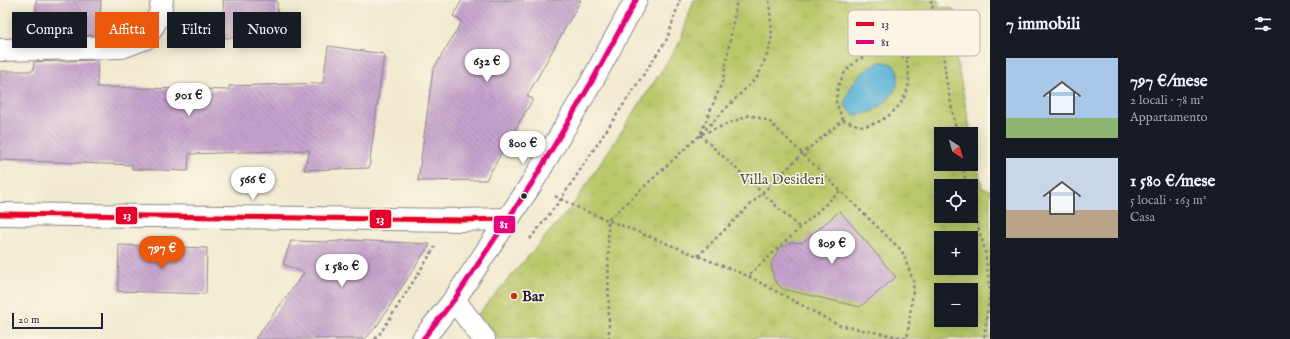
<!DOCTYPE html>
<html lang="it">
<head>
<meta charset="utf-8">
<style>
  :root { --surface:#171b24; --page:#242831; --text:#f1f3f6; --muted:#9ea1a6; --accent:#ea580c }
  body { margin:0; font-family:"IM FELL English",serif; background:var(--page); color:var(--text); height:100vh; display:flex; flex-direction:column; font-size:15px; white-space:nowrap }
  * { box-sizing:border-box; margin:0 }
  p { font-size:13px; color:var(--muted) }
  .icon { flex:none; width:22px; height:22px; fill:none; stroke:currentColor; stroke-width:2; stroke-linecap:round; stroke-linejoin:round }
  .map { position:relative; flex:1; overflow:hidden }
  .panel { display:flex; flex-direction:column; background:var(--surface); width:300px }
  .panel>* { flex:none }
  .banner { position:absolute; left:12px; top:12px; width:380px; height:36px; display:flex; gap:8px }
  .needle { width:26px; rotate:143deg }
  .tools { position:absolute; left:934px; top:127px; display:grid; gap:8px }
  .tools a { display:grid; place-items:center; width:44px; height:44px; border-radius:0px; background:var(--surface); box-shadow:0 2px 10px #0003; font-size:20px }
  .scale { position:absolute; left:12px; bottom:10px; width:91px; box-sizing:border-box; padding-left:4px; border:2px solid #22223b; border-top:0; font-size:11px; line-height:14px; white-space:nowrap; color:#22223b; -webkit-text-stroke:3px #fcf5e5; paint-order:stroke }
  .price { position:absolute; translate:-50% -34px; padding:0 9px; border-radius:14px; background:#fff; color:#222; font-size:13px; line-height:26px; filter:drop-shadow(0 1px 2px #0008) }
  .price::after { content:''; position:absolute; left:50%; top:24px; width:12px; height:9px; margin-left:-6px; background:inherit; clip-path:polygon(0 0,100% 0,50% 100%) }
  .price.current { background:var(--accent); color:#fff }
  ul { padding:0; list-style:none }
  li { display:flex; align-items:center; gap:12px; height:100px; padding:0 16px }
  li span { display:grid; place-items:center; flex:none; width:112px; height:80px; border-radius:0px; color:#555 }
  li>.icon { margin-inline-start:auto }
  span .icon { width:48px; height:48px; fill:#fffc; stroke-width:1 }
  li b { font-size:17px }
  h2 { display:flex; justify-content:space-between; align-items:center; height:48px; padding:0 16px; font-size:17px }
  .tag { padding:0 14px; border-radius:0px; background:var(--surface); box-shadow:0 2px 10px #0003; font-size:14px; line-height:36px }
  .tag.current { background:var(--accent); color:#fff }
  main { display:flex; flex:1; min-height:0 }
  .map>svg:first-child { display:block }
</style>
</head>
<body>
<main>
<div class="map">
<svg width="990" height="339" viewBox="0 0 990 339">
  <defs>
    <pattern id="park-tufts" width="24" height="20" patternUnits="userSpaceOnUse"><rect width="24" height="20" fill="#bac86a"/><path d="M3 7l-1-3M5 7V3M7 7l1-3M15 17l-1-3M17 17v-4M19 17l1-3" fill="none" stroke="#a0ac5d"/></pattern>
    <pattern id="building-back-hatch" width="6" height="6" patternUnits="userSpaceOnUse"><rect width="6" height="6" fill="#c6a3cd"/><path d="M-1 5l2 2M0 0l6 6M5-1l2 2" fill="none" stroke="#a084a8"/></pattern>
  </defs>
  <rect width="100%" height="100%" fill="#fcf5e5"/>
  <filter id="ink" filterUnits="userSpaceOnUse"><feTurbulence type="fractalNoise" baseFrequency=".025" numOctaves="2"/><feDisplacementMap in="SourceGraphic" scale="8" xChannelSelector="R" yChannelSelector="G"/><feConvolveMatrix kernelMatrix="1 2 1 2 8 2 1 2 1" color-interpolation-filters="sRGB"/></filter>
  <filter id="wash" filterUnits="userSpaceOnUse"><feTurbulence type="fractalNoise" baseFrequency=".012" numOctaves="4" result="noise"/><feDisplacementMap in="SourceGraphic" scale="16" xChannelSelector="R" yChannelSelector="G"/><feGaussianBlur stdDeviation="0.9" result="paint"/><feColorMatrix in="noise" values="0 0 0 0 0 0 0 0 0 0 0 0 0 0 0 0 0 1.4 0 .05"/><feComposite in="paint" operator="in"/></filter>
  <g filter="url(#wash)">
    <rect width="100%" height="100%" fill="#f1ead0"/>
    <!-- park -->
    <path fill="url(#park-tufts)" stroke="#6e7552" fill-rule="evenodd" d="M694,0H938L939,8C942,8 946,7 949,8C961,11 959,26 951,32L982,188L990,190V339H497L478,314L573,205L679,44ZM941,134H971V164H941ZM941,186H971V216H941ZM941,238H971V268H941ZM941,290H971V320H941Z"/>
    <!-- water -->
    <path fill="#59b3d7" stroke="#3e6a89" d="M880,62C904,61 901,84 890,97C879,111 850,127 845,101C854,79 859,73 880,62Z"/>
    <g id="blocks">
      <!-- building -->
      <path fill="url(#building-back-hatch)" d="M36,0H101L99,35L35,37Z
        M223,0H277L278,36L225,38Z
        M462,0H581L527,96L533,99L486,180L418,181L433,70L462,21L453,16Z
        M328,46L384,54L369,168L304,170L310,150L189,154L188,171L132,169V165L0,160V71H33L34,62L98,60L97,87L229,90V86L323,83Z
        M840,211L896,277L860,307L783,289L774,280L771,263L780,248L792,242L802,243Z
        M350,240L430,244L376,327L365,339H255L304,273L283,264L291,241L329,242Z
        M119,245L207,248L206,294L118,291Z"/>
    </g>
  </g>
  <g filter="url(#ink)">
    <use href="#blocks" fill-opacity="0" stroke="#8a8686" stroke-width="1"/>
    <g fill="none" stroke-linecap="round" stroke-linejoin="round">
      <!-- minor casing -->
      <g stroke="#8a8686" stroke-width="24">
        <path id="minor" d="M0,50L122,47L146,38L160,14L162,0
          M0,214L461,220L507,219
          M454,300L484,339"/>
      </g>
      <!-- major casing -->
      <g stroke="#8a8686" stroke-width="24">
        <path id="major" d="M423,339L454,300L532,183L591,83L636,0"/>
      </g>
      <!-- path -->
      <path stroke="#8a8686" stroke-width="2.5" stroke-dasharray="3 3" stroke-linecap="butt" d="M931,0L932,6L941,34L946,79L957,134
        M906,58L941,34
        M843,120L836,102L838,86L845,72L856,61L870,54L886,52L906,58
        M843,120C849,122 858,126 864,126C886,123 908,103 909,80C909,73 907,65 906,58
        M701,133L723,80L737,0
        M702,134L750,115L769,121L902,251L914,283L907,339
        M700,135L800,228
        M962,164L967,186
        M840,191L748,276L838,325L909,339
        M555,196L583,210L748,276
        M971,205L985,250L990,292L984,339
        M530,239L561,199L667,39L680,0
        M698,256L802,154L843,120
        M375,339L382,331L435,247
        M609,339L608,220L700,135L758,76L769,50L772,35L769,0"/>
      <!-- minor -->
      <use href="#minor" stroke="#fff" stroke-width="22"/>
      <!-- major -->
      <use href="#major" stroke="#fff" stroke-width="22"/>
      <!-- bus-1 casing -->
      <g stroke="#fcf5e5" stroke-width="8">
        <path id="bus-1" d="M0,214L461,220L507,219"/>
      </g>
      <!-- bus-2 casing -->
      <g stroke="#fcf5e5" stroke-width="8">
        <path id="bus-2" d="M423,339L454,300L532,183L591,83L636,0"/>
      </g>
      <!-- bus-1 -->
      <use href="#bus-1" stroke="#e4002b" stroke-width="5"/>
      <!-- bus-2 -->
      <use href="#bus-2" stroke="#e5007d" stroke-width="5"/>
    </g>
  </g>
  <!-- markers -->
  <circle fill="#22223b" stroke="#fcf5e5" stroke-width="1.5" cx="524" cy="196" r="3.5"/>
  <circle fill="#c8321e" stroke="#fcf5e5" stroke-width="1.5" cx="514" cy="296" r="4"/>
  <g text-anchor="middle" stroke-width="3" stroke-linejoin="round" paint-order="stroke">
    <!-- park labels -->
    <g font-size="15" fill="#505449" stroke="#fcf5e5">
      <text x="782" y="184">Villa Desideri</text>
    </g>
    <!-- poi labels -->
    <g font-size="15" font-weight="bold" fill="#22223b" stroke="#fcf5e5" text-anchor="start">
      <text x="522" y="301">Bar</text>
    </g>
  </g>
  <!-- legend -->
  <rect x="848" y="10" width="132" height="46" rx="6" fill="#fcf5e5" stroke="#bbb6b2" stroke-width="1"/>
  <rect x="856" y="22" width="18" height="4" fill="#e4002b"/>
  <rect x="856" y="40" width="18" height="4" fill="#e5007d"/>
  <g font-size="11" fill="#22223b">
    <text x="881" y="28">13</text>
    <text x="881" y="46">81</text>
  </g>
  <g stroke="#fcf5e5" stroke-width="1.5">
    <rect x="115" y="206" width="23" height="19" rx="4" fill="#e4002b"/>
    <rect x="369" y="209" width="23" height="20" rx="4" fill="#e4002b"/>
    <rect x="493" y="215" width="23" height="19" rx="4" fill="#e5007d"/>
  </g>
  <g font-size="11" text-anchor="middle" font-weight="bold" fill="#fff">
    <text x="127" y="219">13</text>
    <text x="380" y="223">13</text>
    <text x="504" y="228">81</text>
  </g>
</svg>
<div class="tools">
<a><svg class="needle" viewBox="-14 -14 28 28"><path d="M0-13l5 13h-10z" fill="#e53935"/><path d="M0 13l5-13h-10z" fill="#9ea1a6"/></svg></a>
<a><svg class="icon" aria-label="locate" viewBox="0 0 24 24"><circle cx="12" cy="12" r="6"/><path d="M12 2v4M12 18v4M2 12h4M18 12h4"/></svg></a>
<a>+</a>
<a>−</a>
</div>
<div class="scale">20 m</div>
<b class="price" style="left:487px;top:83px">632 €</b>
<b class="price" style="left:189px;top:117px">901 €</b>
<b class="price" style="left:523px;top:165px">800 €</b>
<b class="price" style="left:253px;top:201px">566 €</b>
<b class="price" style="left:832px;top:265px">809 €</b>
<b class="price current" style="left:162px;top:270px">797 €</b>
<b class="price" style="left:342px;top:288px">1 580 €</b>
<div class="banner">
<a class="tag">Compra</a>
<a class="tag current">Affitta</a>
<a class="tag">Filtri</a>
<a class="tag">Nuovo</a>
</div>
</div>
<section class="panel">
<h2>7 immobili<svg class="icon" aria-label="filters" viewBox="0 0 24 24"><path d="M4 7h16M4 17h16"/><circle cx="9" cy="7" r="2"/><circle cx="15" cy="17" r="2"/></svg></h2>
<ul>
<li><span style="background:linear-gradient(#a9c7e8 75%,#8fb573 0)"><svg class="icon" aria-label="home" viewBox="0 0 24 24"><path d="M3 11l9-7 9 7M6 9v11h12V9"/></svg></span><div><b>797 €/mese</b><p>2 locali · 78 m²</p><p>Appartamento</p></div></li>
<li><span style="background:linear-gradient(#c9d6e8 65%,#b9a48a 0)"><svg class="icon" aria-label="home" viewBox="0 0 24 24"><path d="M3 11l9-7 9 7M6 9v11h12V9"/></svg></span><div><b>1 580 €/mese</b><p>5 locali · 163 m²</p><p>Casa</p></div></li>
</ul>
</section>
</main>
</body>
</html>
